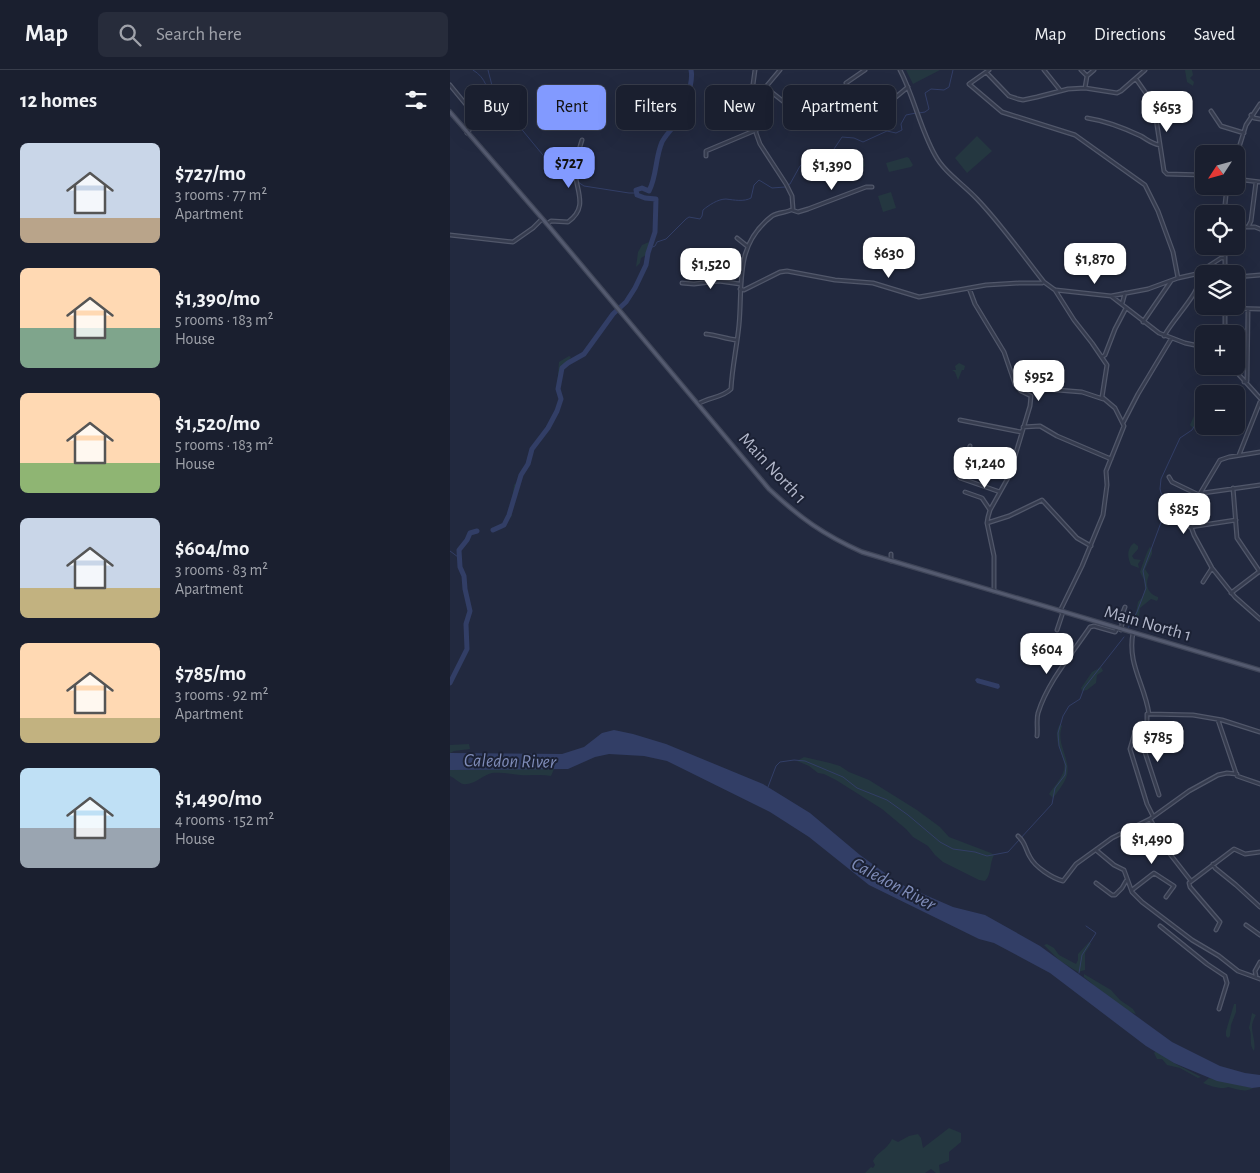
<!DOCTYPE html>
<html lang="en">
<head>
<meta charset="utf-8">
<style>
  :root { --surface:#1a1f2f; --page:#272c3b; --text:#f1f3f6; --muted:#9fa2aa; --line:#383d4b; --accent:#829aff }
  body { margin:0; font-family:"Alegreya Sans",sans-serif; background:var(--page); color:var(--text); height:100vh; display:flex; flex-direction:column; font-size:19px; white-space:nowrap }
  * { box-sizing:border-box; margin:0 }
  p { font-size:16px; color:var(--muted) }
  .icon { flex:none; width:28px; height:28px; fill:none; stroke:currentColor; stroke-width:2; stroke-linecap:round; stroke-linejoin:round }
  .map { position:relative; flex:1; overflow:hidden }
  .side { display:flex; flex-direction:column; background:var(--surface); width:450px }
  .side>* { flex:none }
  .banner { position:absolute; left:15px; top:15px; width:475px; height:45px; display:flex; gap:10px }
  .needle { width:32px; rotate:234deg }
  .controls { position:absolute; left:745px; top:75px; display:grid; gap:10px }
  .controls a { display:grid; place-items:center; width:50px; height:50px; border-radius:8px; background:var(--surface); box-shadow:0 5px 20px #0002,0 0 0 1px var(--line); font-size:25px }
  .price { position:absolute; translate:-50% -42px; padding:0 11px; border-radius:10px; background:#fff; color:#222; font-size:16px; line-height:32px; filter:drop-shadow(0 1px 2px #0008) }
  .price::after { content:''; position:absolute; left:50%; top:30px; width:15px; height:11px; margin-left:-8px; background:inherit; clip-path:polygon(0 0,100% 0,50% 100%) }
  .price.on { background:var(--accent); color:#111 }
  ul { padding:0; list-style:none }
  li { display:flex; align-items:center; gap:15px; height:125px; padding:0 20px }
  li span { display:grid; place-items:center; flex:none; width:140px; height:100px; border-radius:8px; color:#555 }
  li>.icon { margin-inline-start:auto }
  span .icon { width:60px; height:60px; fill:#fffc; stroke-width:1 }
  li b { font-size:21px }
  h2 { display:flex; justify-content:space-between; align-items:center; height:60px; padding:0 20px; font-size:21px }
  .tag { padding:0 18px; border-radius:8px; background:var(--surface); box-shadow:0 5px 20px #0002,0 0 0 1px var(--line); font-size:18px; line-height:45px }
  .tag.on { background:var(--accent); color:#111 }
  header { display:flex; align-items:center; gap:30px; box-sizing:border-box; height:70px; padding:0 25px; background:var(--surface); border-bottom:1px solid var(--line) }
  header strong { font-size:24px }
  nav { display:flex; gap:28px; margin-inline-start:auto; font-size:18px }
  .search { width:350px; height:45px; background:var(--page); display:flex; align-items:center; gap:12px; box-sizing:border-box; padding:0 18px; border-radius:8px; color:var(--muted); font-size:19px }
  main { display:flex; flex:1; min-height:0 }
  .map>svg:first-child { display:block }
</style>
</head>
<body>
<header>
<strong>Map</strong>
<div class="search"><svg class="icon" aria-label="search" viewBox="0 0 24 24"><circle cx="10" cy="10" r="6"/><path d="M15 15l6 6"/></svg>Search here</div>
<nav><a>Map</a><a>Directions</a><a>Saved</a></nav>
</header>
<main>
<section class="side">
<h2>12 homes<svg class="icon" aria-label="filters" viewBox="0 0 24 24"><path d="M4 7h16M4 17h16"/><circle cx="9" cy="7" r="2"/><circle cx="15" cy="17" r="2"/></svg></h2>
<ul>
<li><span style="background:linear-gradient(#c9d6e8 75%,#b9a48a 0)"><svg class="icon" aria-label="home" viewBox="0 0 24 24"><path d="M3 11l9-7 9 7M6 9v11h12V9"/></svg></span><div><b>$727/mo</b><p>3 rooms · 77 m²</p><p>Apartment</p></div></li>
<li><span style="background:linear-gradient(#ffd9b3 60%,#7fa58c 0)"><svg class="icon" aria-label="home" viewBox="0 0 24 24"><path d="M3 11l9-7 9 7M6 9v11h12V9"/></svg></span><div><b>$1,390/mo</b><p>5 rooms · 183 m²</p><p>House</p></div></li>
<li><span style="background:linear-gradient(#ffd9b3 70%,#8fb573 0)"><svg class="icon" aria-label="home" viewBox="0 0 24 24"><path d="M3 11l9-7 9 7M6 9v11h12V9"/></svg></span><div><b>$1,520/mo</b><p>5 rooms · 183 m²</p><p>House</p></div></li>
<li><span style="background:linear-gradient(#c9d6e8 70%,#c2b280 0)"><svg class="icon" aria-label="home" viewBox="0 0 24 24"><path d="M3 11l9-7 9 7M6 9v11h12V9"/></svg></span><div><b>$604/mo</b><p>3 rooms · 83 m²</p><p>Apartment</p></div></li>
<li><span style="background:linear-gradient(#ffd9b3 75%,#c2b280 0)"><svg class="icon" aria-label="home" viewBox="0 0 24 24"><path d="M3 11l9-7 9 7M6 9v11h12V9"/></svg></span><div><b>$785/mo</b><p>3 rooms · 92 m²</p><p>Apartment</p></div></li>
<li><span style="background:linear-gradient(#bfe0f5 60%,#9aa5b1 0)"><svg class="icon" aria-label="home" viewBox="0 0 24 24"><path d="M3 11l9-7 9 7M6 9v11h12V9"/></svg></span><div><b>$1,490/mo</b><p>4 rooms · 152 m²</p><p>House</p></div></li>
</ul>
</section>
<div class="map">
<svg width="810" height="1103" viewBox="0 0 810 1103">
  <rect width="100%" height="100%" fill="#22293f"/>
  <!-- green -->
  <path fill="#243740" d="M456,0H490L463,14Z
    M735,0H742L743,5L740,8L744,12L743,16L737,12Z
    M527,66L542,81L517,103L505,88Z
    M457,87L459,88L463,95L461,97L439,102L436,93Z
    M411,92H414L415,96C406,101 398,107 389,112L387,111Z
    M441,122L446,138L433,142L428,126Z
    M199,172L196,185L191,188L190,193L186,197L188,182L192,175Z
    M119,286L121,287L110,305V316L107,317L109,292Z
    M509,293L515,296L514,300H512L508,310L505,302L502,300H506L505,296Z
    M762,316L763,324H754V356L747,362L740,355L744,346L753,335L750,326C751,325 761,317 762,316Z
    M69,410C66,420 58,436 62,446L56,451L61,436L64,415Z
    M684,473L688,476V479L682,486L684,489L691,490L688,494L689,498L681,495C677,487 677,478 684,473Z
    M700,477L702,479V484L695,499L699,505C695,515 697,523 708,527V529L707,531L701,529L690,538L689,546L683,553L680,552L686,543L688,532L693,526L695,519L694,510L690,502C692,497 697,480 700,477Z
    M651,597L653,601L647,605L646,613L637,620L632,621L631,618L642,602Z
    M610,654L612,656C605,675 623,690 616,708C613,715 607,723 603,728L599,724C603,718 612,708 614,700C617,685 600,671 610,654Z
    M19,674L20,679L4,681L0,683V675Z
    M354,687L380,693L390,696L399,702L419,710L467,740L490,757L499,767L541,783L544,785C539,794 542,804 535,811L529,810L493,792L485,785L478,776L463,767L456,759L432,739L386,710L374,704L368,703L359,696L347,691Z
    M34,699H104L101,706C91,704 81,706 70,705C60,704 52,702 42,703C33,705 23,716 13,714C9,713 5,708 0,706V700Z
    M639,872L641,874L635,883V900L628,902L610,891L594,875L597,874L604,878L609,885L626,894L628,890V884Z
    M634,904L661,920L670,930L683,939L686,944C674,942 644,915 634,907Z
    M784,934H786V942L781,955L780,966L778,968L776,966V961Z
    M802,943L806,945C804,948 802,953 802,957C802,964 806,973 804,981C798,974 803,965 799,958Z
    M706,981L724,993L751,1007L748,1008L730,998L717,995L712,989H707L704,983Z
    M759,1008L803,1018C796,1023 786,1019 778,1017C772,1020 760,1016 753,1013Z
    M499,1058L511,1063V1072L499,1082V1091L489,1095L490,1103H486L481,1099L475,1103H415L421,1097L423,1098L425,1095L423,1091C427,1082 437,1080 442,1069L448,1072L459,1066L468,1064L471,1068L473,1078Z"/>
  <!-- water -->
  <path fill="#323e66" d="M527,608L549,614L550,617L548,619L527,613L525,610Z
    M164,660L183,664L216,674L313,714L360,743L410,785L450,814L503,837L535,845L590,876L722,972L770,996L795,1003L810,1005V1017L802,1018L767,1011L724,993L696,976L600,903L544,873L529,869L419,815L359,767L320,742L217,691L194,686L159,684L145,687L118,699L0,700V683L112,684L134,677L152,663Z"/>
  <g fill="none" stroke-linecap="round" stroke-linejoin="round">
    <!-- stream -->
    <path stroke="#323e66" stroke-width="1" d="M23,0C38,9 34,19 45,27L97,90L124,110
      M38,0L45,27
      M469,43L475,42L479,39L475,23L481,19L494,20L499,17L503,0
      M128,112L134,116L179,123H187
      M200,178L205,176L207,172L216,169L236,149L239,147L250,149L252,146L253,140C259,135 268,129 276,129C284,130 294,132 301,128L304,115L309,110L322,118L335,117L340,114L350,96L354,93L362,89L374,90L378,88L392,67L404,68L413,72L437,61L446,63L452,60L451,54L456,45L466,43
      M0,481L8,487
      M678,558L687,542L696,518L693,501L716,439L714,427L711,423L710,419L711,409L730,368L742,360L754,340
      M318,717L326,696L330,692L344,690L355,691L393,707L407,718L437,730L458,745L490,772L503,779L525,782L537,786L558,782L602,734L605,718L615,705L616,696L609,676L608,663L613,646L619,636L630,629L634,618L674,567
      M629,903L632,885L646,863L636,856"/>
    <!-- river -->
    <path stroke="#323e66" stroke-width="5" d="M43,460L54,455L59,445L71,405L78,394L82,379L98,358L107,341L111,329L108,319L112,298L118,293L134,284L163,244L176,232L185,218L196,195L198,183L205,162L206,129L195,128L187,125L186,120L192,118L199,121C207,106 205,88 212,72C218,60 235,47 238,38C239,33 238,28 239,23C240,14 243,9 241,0
      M0,613L17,579L16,554L20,541L15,519L14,506L10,497L9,480L17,470L20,463L27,461"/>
    <!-- minor casing -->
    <g stroke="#51576a" stroke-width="5">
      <path id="minor" d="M450,0C464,27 470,58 485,85C494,102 513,114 527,129C551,154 572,184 594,212L605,220L624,250L642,273L657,295L652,327L665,338L674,356L656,401L657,415L653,445L632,496L610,541
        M539,0L519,14L552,42L625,65L695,115L708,141L723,182L728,208
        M594,0L610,20
        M631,0L637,6L635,18
        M536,2L559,26L568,29L573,30L587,27L618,19L635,18L667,23L671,21L695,0
        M637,6L644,0
        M686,9L700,29L705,42L714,101L717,104L754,105
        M396,13L415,0
        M0,15L27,48L26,51L17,63
        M315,17L334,32L346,37L357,49
        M406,27L420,44L424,45L458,17
        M301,31H304L330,0
        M761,41L771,56L794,63
        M801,45L804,48L810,49
        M637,48C657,51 674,58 691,66C698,70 702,74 710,75
        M256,86V81L306,60
        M786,87L796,55L810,34
        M786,109L810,112
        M342,140L348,142L358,139L416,117H422
        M774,144L777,116
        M97,154L101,151L118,152C139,137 126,121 125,101C125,91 129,80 132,70
        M786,157H805L810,159
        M798,157L801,151L806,112
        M0,165L63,172L83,158L92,149
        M287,168L297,176
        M775,176V204
        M786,207L810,205
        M232,213L244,214L269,211L290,214
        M519,218L525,234L554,282L565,314L571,321L581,326L580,336L559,406L540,440L538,447L537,453L544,486V521
        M290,219L294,220L330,202L337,201L385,210L423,213L469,227L536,215L569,213H592L594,212
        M606,220L661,226L709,263L735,273L754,277
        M661,226L698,219L728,208L746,204L771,188H775
        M672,234L675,223
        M775,238L810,239
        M775,238V264
        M693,252L721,211
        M256,264C267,265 276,269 287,270
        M714,266C726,245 749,225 753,201
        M652,287L655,285L665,259L676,238
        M781,296L810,328
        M592,309L595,319L632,322L653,329
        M794,312L797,311L798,239
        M248,334C259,327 272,328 281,319C282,298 287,276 289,255C293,213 284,175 322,146C328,142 337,143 343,139L342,126L336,114L310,74L306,63V56L300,36L305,0
        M510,350L571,362
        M673,353L688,324L721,269
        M573,357L590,356L607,366L661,389
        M520,376L510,408L550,422
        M810,382L779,387L770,390L751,422L742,440L739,451L744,465L762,498L785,527L810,549
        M789,385L810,332
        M719,407L722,412L749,425
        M783,418L787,468L810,502
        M515,422L532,428L540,440
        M751,422L753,423L810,415
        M537,453L559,446L592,430L627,468L641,476
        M740,457L786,450
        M441,484V491
        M753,512L762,498
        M781,523L810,501
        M607,560L613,542
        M671,560L672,554L670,550L675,537
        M683,563C677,594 695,615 699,644L743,645L772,650L810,662
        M768,650L787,706L810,714
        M687,657L719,671
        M692,659L688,661L709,725
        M697,660V644H699
        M688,661L685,662L680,679L697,734L703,746
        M587,666C588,659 586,650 588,643C598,611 622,584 640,557L644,556L665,562L667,559
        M700,749L720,784L741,811
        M568,766C576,773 575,779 580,787C585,797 602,808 613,811L626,794L662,768L700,749L739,721L768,705L777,703L787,704
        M646,780L664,795L674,800L682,822L692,832L742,870L769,886L788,901L810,909
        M763,794L765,798L786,815L810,837
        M646,813L662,825H665L672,818L676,811H678
        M682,820L704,803L724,816L716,827
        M796,855L810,865
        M710,856L757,894L775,906L777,913L769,939
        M766,860L770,852L740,817L739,813L784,779L795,784L810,782
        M806,906L805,901L810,892"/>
    </g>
    <!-- major casing -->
    <g stroke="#3f4558" stroke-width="5.5">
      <path id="major" d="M0,42L97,154L319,419C350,448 374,465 412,482L810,600"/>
    </g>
    <!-- minor -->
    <use href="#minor" stroke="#363c4f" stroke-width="2.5"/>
    <!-- major -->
    <use href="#major" stroke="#545a6f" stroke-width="3"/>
  </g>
  <g text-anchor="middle" stroke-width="4" stroke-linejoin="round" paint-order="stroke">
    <!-- street labels -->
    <g font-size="18" fill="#b2b7ca" stroke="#1b2134">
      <text transform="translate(323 398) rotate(47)" y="6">Main North 1</text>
      <text transform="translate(698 553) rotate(16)" y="6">Main North 1</text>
    </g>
    <!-- water labels -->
    <g font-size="19" font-style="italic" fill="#7f8cb8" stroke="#1b2134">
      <text transform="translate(60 690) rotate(1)" y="7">Caledon River</text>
      <text transform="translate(444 813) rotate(28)" y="7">Caledon River</text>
    </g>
  </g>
</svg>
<div class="controls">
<a><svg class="needle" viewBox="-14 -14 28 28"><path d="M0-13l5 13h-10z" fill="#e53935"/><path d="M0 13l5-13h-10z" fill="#9fa2aa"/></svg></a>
<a><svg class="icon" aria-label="locate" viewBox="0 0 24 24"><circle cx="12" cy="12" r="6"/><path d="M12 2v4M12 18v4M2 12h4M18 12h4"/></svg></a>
<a><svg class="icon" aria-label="layers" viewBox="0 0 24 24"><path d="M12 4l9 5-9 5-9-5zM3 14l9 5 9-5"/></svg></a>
<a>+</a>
<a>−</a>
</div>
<b class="price" style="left:717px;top:63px">$653</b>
<b class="price on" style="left:119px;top:119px">$727</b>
<b class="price" style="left:382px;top:121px">$1,390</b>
<b class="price" style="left:439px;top:209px">$630</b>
<b class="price" style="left:645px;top:215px">$1,870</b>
<b class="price" style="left:261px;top:220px">$1,520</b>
<b class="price" style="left:589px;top:332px">$952</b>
<b class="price" style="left:535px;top:419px">$1,240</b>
<b class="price" style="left:734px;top:465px">$825</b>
<b class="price" style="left:597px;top:605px">$604</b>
<b class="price" style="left:708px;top:693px">$785</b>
<b class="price" style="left:702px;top:795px">$1,490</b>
<div class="banner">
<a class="tag">Buy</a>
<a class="tag on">Rent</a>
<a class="tag">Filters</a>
<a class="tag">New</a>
<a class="tag">Apartment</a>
</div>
</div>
</main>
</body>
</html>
